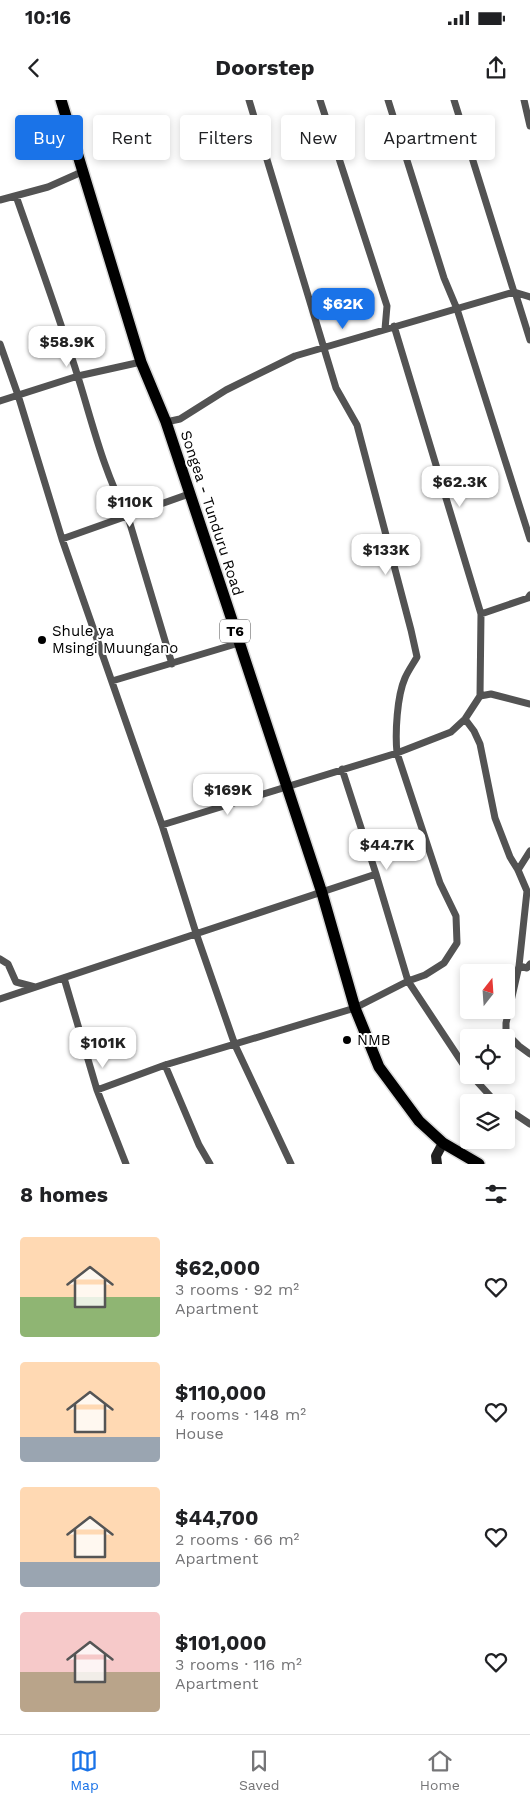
<!DOCTYPE html>
<html lang="en">
<head>
<meta charset="utf-8">
<style>
  :root { --surface:#fff; --page:#f6f6f6; --text:#202124; --muted:#757577; --line:#e0e0e0; --accent:#1a73e8 }
  body { margin:0; font-family:"Work Sans",sans-serif; background:var(--page); color:var(--text); height:100vh; display:flex; flex-direction:column; font-size:19px; white-space:nowrap }
  * { box-sizing:border-box; margin:0 }
  p { font-size:16px; color:var(--muted) }
  .icon { flex:none; width:28px; height:28px; fill:none; stroke:currentColor; stroke-width:2; stroke-linecap:round; stroke-linejoin:round }
  .map { position:relative; height:1064px; overflow:hidden }
  .details { display:flex; flex-direction:column; background:var(--surface); flex:1 }
  .details>* { flex:none }
  .guide { position:absolute; left:15px; top:15px; width:500px; height:45px; display:flex; gap:10px }
  .needle { width:32px; rotate:17deg }
  .fabs { position:absolute; left:460px; top:864px; display:grid; gap:10px }
  .fabs a { display:grid; place-items:center; width:55px; height:55px; border-radius:5px; background:var(--surface); box-shadow:0 2px 8px #0003; font-size:25px }
  .price { position:absolute; translate:-50% -42px; padding:0 11px; border-radius:10px; background:#fff; color:#222; font-size:16px; line-height:32px; filter:drop-shadow(0 1px 2px #0008) }
  .price::after { content:''; position:absolute; left:50%; top:30px; width:15px; height:11px; margin-left:-8px; background:inherit; clip-path:polygon(0 0,100% 0,50% 100%) }
  .price.current { background:var(--accent); color:#fff }
  ul { padding:0; list-style:none }
  li { display:flex; align-items:center; gap:15px; height:125px; padding:0 20px }
  li span { display:grid; place-items:center; flex:none; width:140px; height:100px; border-radius:5px; color:#555 }
  li>.icon { margin-inline-start:auto }
  span .icon { width:60px; height:60px; fill:#fffc; stroke-width:1 }
  li b { font-size:21px }
  h2 { display:flex; justify-content:space-between; align-items:center; height:60px; padding:0 20px; font-size:21px }
  .tag { padding:0 18px; border-radius:5px; background:var(--surface); box-shadow:0 2px 8px #0003; font-size:18px; line-height:45px }
  .tag.current { background:var(--accent); color:#fff }
  .status { display:flex; justify-content:space-between; align-items:center; height:35px; padding:0 25px; background:var(--surface); direction:ltr }
  .status svg { height:14px; fill:currentColor }
  header { display:flex; justify-content:space-between; align-items:center; height:65px; padding:0 20px; background:var(--surface); font-size:22px; font-weight:700 }
  .menu { display:flex; justify-content:space-around; align-items:center; height:70px; border-top:1px solid var(--line); background:var(--surface); font-size:14px; color:var(--muted) }
  .menu a { display:grid; justify-items:center; gap:2px }
  .menu .current { color:var(--accent) }
  .map>svg:first-child { display:block }
</style>
</head>
<body>
<div class="status"><b>10:16</b><svg viewBox="0 0 49 12"><path d="M0 12V9h3v3zM5 12V6h3v6zM10 12V3h3v9zM15 12V0h3v12zM26 1h20v11H26zM47 4h2v5h-2z"/></svg></div>
<header><svg class="icon" aria-label="back" viewBox="0 0 24 24"><path d="M15 5l-7 7 7 7"/></svg>Doorstep<svg class="icon" aria-label="share" viewBox="0 0 24 24"><path d="M12 15V3M7 8l5-5 5 5M5 13v7h14v-7"/></svg></header>
<div class="map">
<svg width="530" height="1064" viewBox="0 0 530 1064">
  <rect width="100%" height="100%" fill="#fff"/>
  <g fill="none" stroke-linecap="round" stroke-linejoin="round">
    <!-- trunk casing -->
    <g stroke="#dbdbdb" stroke-width="14">
      <path id="trunk" d="M61,0L141,262L166,322L223,493L322,793L355,908L379,967L419,1021L443,1043L479,1064"/>
    </g>
    <!-- minor -->
    <path stroke="#535353" stroke-width="7" d="M320,0L387,206L385,229
      M388,0L444,178L457,209L530,439
      M454,0L514,192
      M524,0L530,26
      M16,96C37,156 59,216 78,277C93,325 104,373 128,417L172,564
      M0,100L48,87L84,71
      M515,192L530,240
      M394,226L481,514L480,596
      M0,244L18,295L62,439L162,725L196,833L235,945L291,1064
      M0,301L78,276L141,262
      M166,322L180,319L226,290L295,256L514,192L530,197
      M62,439L189,394
      M481,514L528,498L530,495
      M112,581L239,543
      M465,619L474,631L480,644L495,718L510,757L518,770L527,791L519,866L506,923V933L519,946L530,954
      M342,669L376,774L408,881L469,973
      M162,725L397,653L451,632L465,619L480,596L491,594L530,604
      M518,770L530,751
      M0,859L8,864L16,882L35,887
      M519,866L527,868L530,864
      M64,878L97,990L126,1064
      M0,899L376,774
      M165,965L199,1045L210,1064
      M471,975L492,998L498,1002
      M97,990L165,965L355,908L408,881L425,875L444,863L457,843L456,816L440,783L397,653C395,633 397,596 405,578C408,571 413,564 417,557L411,530L357,325L336,288L249,0
      M506,1008L530,1024"/>
    <!-- secondary -->
    <path stroke="#202020" stroke-width="10" d="M437,1064L436,1056L443,1043"/>
    <!-- trunk -->
    <use href="#trunk" stroke="#000" stroke-width="11"/>
  </g>
  <!-- markers -->
  <g fill="#000" stroke="#fff" stroke-width="2">
    <circle cx="42" cy="540" r="5"/>
    <circle cx="347" cy="940" r="5"/>
  </g>
  <g text-anchor="middle" stroke-width="4" stroke-linejoin="round" paint-order="stroke">
    <!-- shield labels -->
    <rect fill="#fff" stroke="#4c4c4c" stroke-width="1" x="220" y="519.5" width="30" height="23" rx="4"/>
    <g font-size="14" font-weight="bold" fill="#000">
      <text x="235" y="536">T6</text>
    </g>
    <!-- street labels -->
    <g font-size="15" fill="#000" stroke="#fff">
      <text transform="translate(212 413) rotate(72)" y="5">Songea - Tunduru Road</text>
    </g>
    <!-- poi labels -->
    <g font-size="15" fill="#000" stroke="#fff" text-anchor="start">
      <text x="52" y="536">Shule ya<tspan x="52" dy="17">Msingi Muungano</tspan></text>
      <text x="357" y="945">NMB</text>
    </g>
  </g>
</svg>
<div class="fabs">
<a><svg class="needle" viewBox="-14 -14 28 28"><path d="M0-13l5 13h-10z" fill="#e53935"/><path d="M0 13l5-13h-10z" fill="#757577"/></svg></a>
<a><svg class="icon" aria-label="locate" viewBox="0 0 24 24"><circle cx="12" cy="12" r="6"/><path d="M12 2v4M12 18v4M2 12h4M18 12h4"/></svg></a>
<a><svg class="icon" aria-label="layers" viewBox="0 0 24 24"><path d="M12 4l9 5-9 5-9-5zM3 14l9 5 9-5"/></svg></a>
</div>
<b class="price current" style="left:343px;top:230px">$62K</b>
<b class="price" style="left:67px;top:268px">$58.9K</b>
<b class="price" style="left:460px;top:408px">$62.3K</b>
<b class="price" style="left:130px;top:428px">$110K</b>
<b class="price" style="left:386px;top:476px">$133K</b>
<b class="price" style="left:228px;top:716px">$169K</b>
<b class="price" style="left:387px;top:771px">$44.7K</b>
<b class="price" style="left:103px;top:969px">$101K</b>
<div class="guide">
<a class="tag current">Buy</a>
<a class="tag">Rent</a>
<a class="tag">Filters</a>
<a class="tag">New</a>
<a class="tag">Apartment</a>
</div>
</div>
<section class="details">
<h2>8 homes<svg class="icon" aria-label="filters" viewBox="0 0 24 24"><path d="M4 7h16M4 17h16"/><circle cx="9" cy="7" r="2"/><circle cx="15" cy="17" r="2"/></svg></h2>
<ul>
<li><span style="background:linear-gradient(#ffd9b3 60%,#8fb573 0)"><svg class="icon" aria-label="home" viewBox="0 0 24 24"><path d="M3 11l9-7 9 7M6 9v11h12V9"/></svg></span><div><b>$62,000</b><p>3 rooms · 92 m²</p><p>Apartment</p></div><svg class="icon" aria-label="heart" viewBox="0 0 24 24"><path d="M12 20l-8-8c-3-5 5-10 8-4 3-6 11-1 8 4z"/></svg></li>
<li><span style="background:linear-gradient(#ffd9b3 75%,#9aa5b1 0)"><svg class="icon" aria-label="home" viewBox="0 0 24 24"><path d="M3 11l9-7 9 7M6 9v11h12V9"/></svg></span><div><b>$110,000</b><p>4 rooms · 148 m²</p><p>House</p></div><svg class="icon" aria-label="heart" viewBox="0 0 24 24"><path d="M12 20l-8-8c-3-5 5-10 8-4 3-6 11-1 8 4z"/></svg></li>
<li><span style="background:linear-gradient(#ffd9b3 75%,#9aa5b1 0)"><svg class="icon" aria-label="home" viewBox="0 0 24 24"><path d="M3 11l9-7 9 7M6 9v11h12V9"/></svg></span><div><b>$44,700</b><p>2 rooms · 66 m²</p><p>Apartment</p></div><svg class="icon" aria-label="heart" viewBox="0 0 24 24"><path d="M12 20l-8-8c-3-5 5-10 8-4 3-6 11-1 8 4z"/></svg></li>
<li><span style="background:linear-gradient(#f6c9c9 60%,#b9a48a 0)"><svg class="icon" aria-label="home" viewBox="0 0 24 24"><path d="M3 11l9-7 9 7M6 9v11h12V9"/></svg></span><div><b>$101,000</b><p>3 rooms · 116 m²</p><p>Apartment</p></div><svg class="icon" aria-label="heart" viewBox="0 0 24 24"><path d="M12 20l-8-8c-3-5 5-10 8-4 3-6 11-1 8 4z"/></svg></li>
</ul>
</section>
<nav class="menu">
<a class="current"><svg class="icon" aria-label="map" viewBox="0 0 24 24"><path d="M3 6l6-2 6 2 6-2v14l-6 2-6-2-6 2zM9 4v14M15 6v14"/></svg>Map</a>
<a><svg class="icon" aria-label="saved" viewBox="0 0 24 24"><path d="M7 4h10v16l-5-4-5 4z"/></svg>Saved</a>
<a><svg class="icon" aria-label="home" viewBox="0 0 24 24"><path d="M3 11l9-7 9 7M6 9v11h12V9"/></svg>Home</a>
</nav>
</body>
</html>
